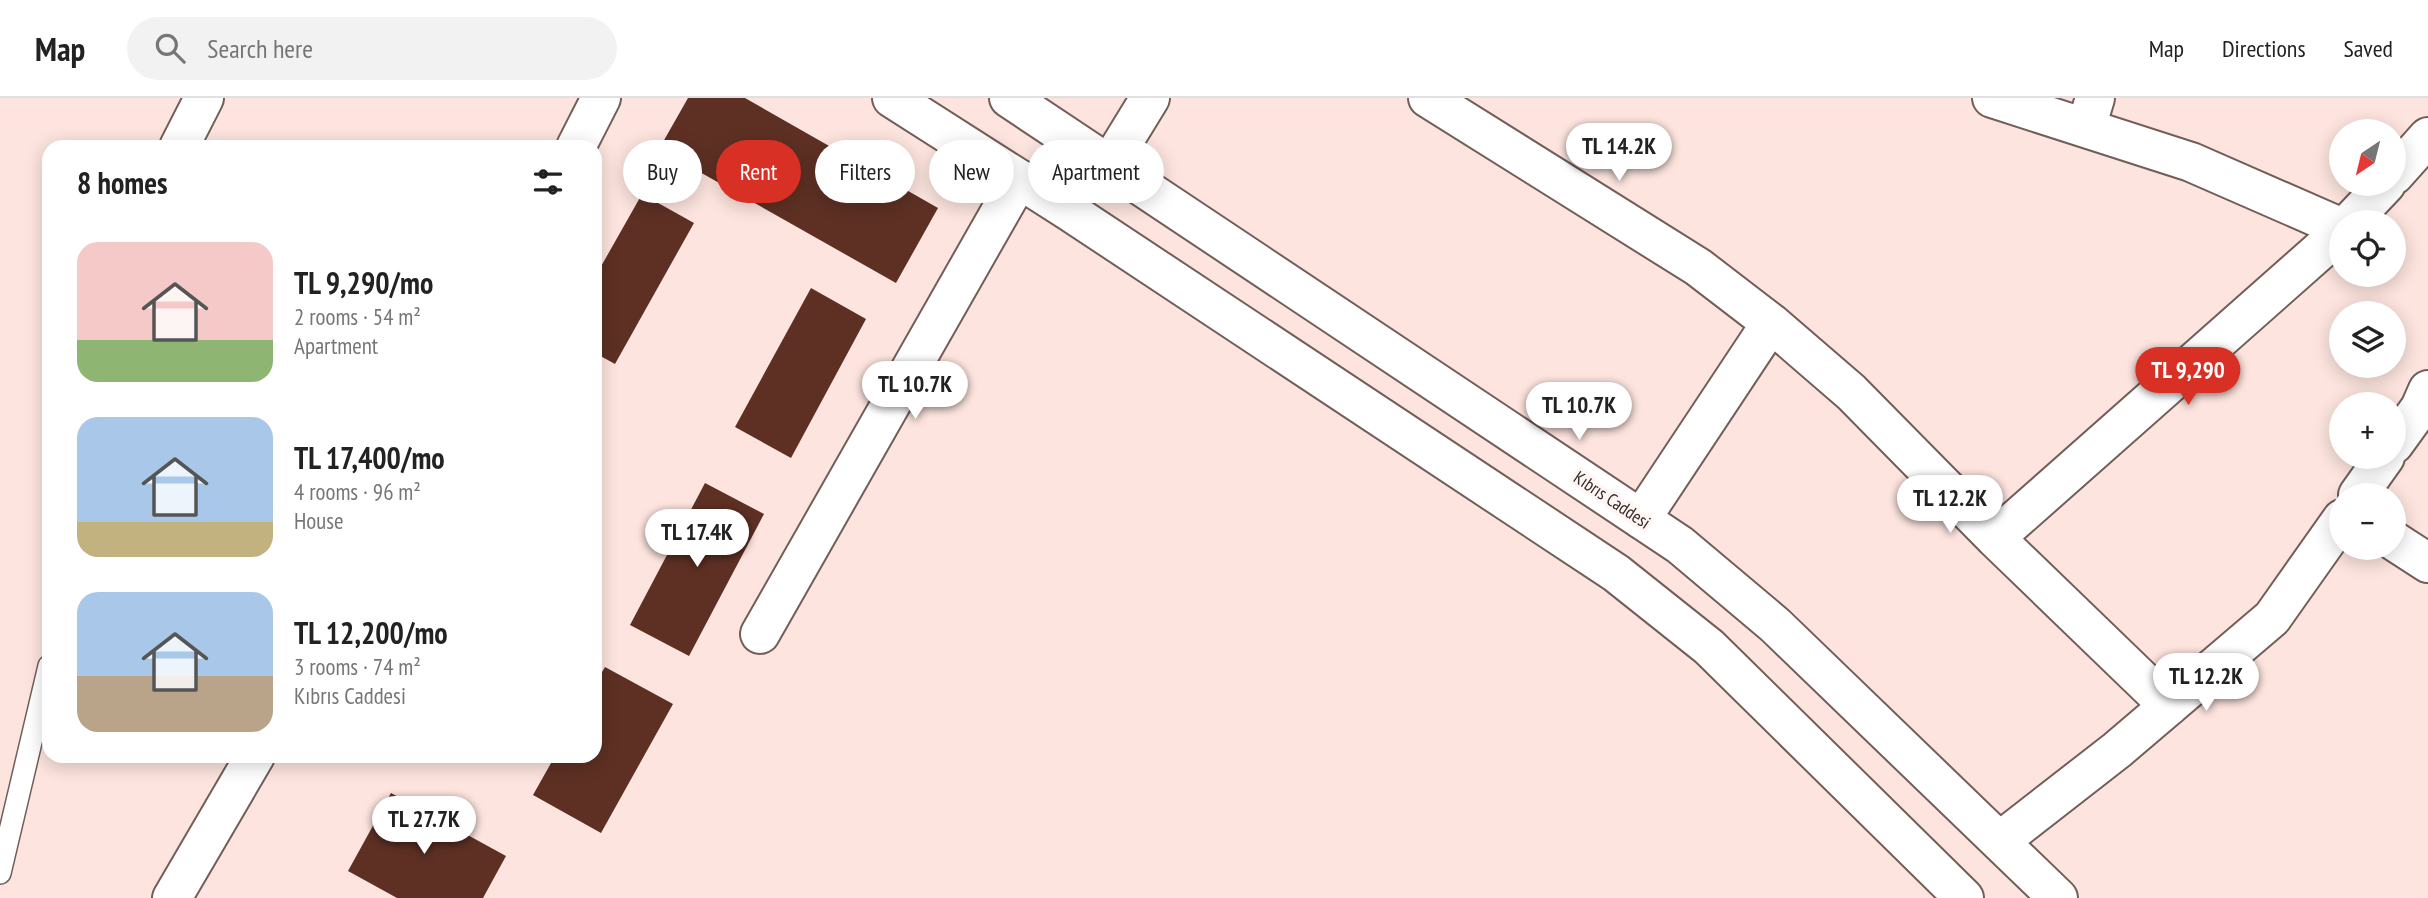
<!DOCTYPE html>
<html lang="en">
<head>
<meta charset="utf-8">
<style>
  :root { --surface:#fff; --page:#f2f2f2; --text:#222; --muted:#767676; --line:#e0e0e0; --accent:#d93025 }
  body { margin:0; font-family:"PT Sans Narrow",sans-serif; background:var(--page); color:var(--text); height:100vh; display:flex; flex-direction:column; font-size:26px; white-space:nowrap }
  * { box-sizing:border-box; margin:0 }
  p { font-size:23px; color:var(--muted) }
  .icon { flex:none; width:38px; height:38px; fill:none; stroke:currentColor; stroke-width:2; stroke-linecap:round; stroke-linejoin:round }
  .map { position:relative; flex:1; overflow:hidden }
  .side { position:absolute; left:42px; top:42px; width:560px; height:623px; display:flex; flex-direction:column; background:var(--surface); border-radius:21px; box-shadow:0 4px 18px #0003 }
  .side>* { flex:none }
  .top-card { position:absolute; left:623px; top:42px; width:665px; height:63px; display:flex; gap:14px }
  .needle { width:46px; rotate:215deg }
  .controls { position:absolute; left:2329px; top:21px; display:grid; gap:14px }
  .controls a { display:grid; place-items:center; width:77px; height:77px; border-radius:50%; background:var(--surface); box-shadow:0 4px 18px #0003; font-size:35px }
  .price { position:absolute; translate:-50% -60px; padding:0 16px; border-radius:24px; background:#fff; color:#222; font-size:23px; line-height:46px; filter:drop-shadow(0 2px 4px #0008) }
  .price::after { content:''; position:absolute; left:50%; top:42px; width:21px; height:16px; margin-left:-10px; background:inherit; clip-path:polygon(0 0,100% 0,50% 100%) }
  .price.active { background:var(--accent); color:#fff }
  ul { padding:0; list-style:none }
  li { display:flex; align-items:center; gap:21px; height:175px; padding:0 35px }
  li span { display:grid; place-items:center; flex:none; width:196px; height:140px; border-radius:21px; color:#555 }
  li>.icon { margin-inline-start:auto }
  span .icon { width:84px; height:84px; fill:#fffc; stroke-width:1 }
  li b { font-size:30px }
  h2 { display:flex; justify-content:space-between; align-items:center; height:84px; padding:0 35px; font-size:30px }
  .tag { padding:0 24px; border-radius:32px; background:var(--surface); box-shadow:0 4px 18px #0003; font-size:24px; line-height:63px }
  .tag.active { background:var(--accent); color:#fff }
  header { display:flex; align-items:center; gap:42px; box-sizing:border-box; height:98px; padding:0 35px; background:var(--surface); border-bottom:2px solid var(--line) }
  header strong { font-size:33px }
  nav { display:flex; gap:38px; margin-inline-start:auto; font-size:24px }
  .search { width:490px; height:63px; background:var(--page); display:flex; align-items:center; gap:18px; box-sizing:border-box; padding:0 24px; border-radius:38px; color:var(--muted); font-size:26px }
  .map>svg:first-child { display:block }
</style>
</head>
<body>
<header>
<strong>Map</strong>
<div class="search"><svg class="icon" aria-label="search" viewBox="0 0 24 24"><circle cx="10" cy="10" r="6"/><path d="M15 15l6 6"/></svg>Search here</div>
<nav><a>Map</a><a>Directions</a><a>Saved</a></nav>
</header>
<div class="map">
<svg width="2428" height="800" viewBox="0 0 2428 800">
  <rect width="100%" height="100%" fill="#fde4de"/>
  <!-- building -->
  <path fill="#5e3024" d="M688,0H745L938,110L896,185L659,51Z
    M642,96L694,125L615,266L595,255V179Z
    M811,190L866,221L791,360L735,329Z
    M705,385L764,416L689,558L630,527Z
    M605,569L673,606L601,735L533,697L555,658H595V586Z
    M391,695L506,758L483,800H397L348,773Z"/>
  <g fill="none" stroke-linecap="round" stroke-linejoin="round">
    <!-- service casing -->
    <g stroke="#725e58" stroke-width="24">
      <path id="service" d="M0,775L49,568"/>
    </g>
    <!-- minor casing -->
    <g stroke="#725e58" stroke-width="42">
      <path id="minor" d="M1428,0L1698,169L1771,225L1851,294L1995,440L2169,608
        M1992,0L2191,64L2342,130
        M2086,30L2095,0
        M179,49L204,0
        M576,49L601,0
        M1109,67L1150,0
        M2394,77L2428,39
        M2350,124L2386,86
        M2394,346L2420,310L2428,292
        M2358,397L2385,359
        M1641,421L1771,225
        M1995,440L2342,133
        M2394,443L2428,465
        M760,536L1019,81
        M2000,743L2117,652L2272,520L2342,421
        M172,800L255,658"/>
    </g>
    <!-- secondary casing -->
    <g stroke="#725e58" stroke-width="42">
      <path id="secondary" d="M892,0L1069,113L1616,475L1709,549L1964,800
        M1009,0L1680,447L1775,527L2058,800"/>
    </g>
    <!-- service -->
    <use href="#service" stroke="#fff" stroke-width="21"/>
    <!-- minor -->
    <use href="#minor" stroke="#fff" stroke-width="38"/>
    <!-- secondary -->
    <use href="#secondary" stroke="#fff" stroke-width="38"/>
  </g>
  <g text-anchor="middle" stroke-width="7" stroke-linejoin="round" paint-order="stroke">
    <!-- street labels -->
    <g font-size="18" fill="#332a28" stroke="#fff5f2">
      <text transform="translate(1612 402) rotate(34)" y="6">Kıbrıs Caddesi</text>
    </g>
  </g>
</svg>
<div class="controls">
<a><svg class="needle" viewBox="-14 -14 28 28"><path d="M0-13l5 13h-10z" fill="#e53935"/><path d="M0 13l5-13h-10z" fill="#767676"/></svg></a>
<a><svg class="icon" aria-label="locate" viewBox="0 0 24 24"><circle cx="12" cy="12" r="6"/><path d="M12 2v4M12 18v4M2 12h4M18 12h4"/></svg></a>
<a><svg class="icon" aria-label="layers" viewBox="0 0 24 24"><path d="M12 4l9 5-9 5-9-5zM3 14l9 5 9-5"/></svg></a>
<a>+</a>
<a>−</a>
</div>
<b class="price" style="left:1619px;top:85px">TL 14.2K</b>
<b class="price active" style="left:2188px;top:309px">TL 9,290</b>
<b class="price" style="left:915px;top:323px">TL 10.7K</b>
<b class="price" style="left:1579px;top:344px">TL 10.7K</b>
<b class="price" style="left:1950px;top:437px">TL 12.2K</b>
<b class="price" style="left:697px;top:471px">TL 17.4K</b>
<b class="price" style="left:2206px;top:615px">TL 12.2K</b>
<b class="price" style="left:424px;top:758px">TL 27.7K</b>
<div class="top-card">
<a class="tag">Buy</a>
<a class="tag active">Rent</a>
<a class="tag">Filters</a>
<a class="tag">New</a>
<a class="tag">Apartment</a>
</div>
<section class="side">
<h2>8 homes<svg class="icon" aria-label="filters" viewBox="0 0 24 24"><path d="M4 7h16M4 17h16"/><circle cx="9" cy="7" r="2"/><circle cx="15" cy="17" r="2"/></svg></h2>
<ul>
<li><span style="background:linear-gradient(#f6c9c9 70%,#8fb573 0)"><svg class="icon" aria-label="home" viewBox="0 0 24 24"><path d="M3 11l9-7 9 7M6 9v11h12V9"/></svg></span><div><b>TL 9,290/mo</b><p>2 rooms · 54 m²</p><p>Apartment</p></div></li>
<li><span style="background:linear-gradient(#a9c7e8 75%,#c2b280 0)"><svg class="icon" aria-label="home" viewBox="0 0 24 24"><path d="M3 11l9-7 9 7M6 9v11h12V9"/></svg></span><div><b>TL 17,400/mo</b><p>4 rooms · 96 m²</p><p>House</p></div></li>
<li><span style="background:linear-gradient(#a9c7e8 60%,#b9a48a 0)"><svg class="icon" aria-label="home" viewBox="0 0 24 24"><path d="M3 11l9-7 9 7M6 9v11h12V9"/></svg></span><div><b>TL 12,200/mo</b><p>3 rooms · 74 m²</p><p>Kıbrıs Caddesi</p></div></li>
</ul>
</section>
</div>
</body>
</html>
